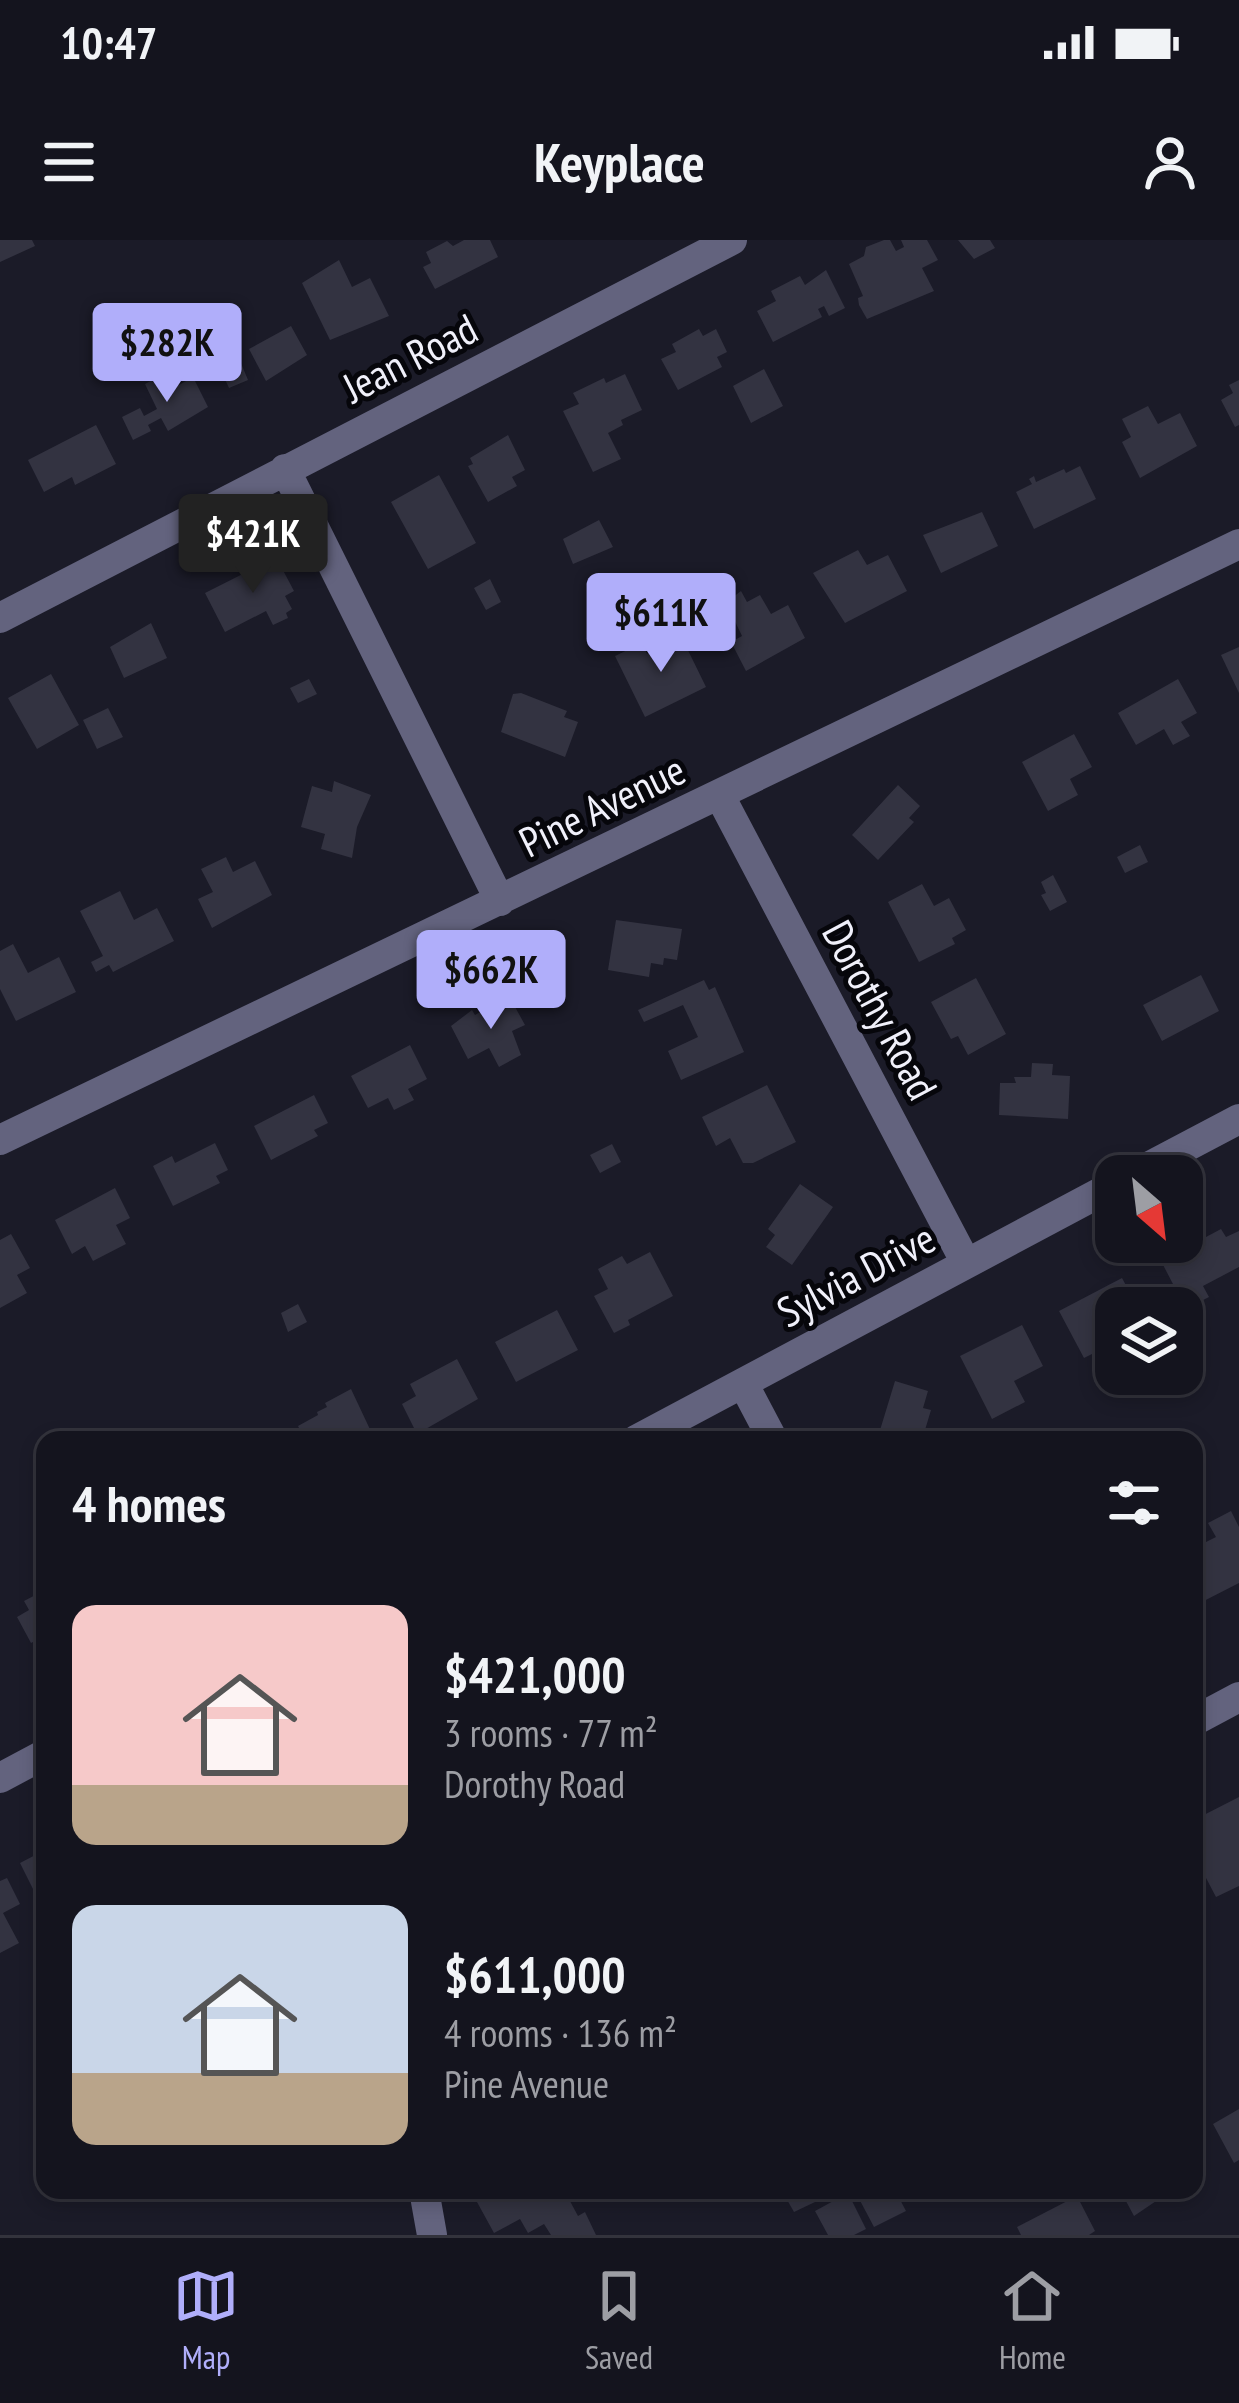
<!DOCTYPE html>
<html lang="en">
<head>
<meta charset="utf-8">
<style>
  :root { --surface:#14141e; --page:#21212b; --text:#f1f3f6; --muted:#9d9ea4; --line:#33333c; --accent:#b0aefa }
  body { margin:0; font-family:"PT Sans Narrow",sans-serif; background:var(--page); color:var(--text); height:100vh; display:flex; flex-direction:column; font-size:45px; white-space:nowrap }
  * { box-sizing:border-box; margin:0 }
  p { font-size:39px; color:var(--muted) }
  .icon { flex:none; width:66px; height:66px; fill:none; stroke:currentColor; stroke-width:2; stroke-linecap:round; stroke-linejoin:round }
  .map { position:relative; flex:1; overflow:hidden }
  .side { position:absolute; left:36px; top:1191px; width:1167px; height:768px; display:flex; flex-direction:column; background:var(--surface); border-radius:24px; box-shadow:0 6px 18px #0003,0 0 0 3px var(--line) }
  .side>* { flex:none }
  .needle { width:78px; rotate:152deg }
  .tools { position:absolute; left:1095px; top:915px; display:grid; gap:24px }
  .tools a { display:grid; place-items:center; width:108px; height:108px; border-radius:24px; background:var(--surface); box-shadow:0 6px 18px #0003,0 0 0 3px var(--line); font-size:60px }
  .price { position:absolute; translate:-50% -102px; padding:0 27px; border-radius:12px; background:var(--accent); color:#111; font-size:39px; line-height:78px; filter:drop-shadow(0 3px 6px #0008) }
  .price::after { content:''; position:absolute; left:50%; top:72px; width:36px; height:27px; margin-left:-18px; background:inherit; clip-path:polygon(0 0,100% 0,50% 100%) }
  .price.current { background:#222; color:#fff }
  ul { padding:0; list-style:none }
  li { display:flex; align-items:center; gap:36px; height:300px; padding:0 36px }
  li span { display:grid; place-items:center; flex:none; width:336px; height:240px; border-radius:24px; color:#555 }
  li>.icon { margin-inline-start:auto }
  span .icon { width:144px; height:144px; fill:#fffc; stroke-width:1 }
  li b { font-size:51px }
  h2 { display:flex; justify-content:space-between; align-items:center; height:144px; padding:0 36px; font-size:51px }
  .status { display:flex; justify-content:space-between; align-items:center; height:84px; padding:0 60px; background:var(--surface); direction:ltr }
  .status svg { height:33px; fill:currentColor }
  header { display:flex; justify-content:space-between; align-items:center; height:156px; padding:0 36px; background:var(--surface); font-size:54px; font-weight:700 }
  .dock { display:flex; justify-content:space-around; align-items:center; height:168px; border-top:3px solid var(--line); background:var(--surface); font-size:33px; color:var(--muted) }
  .dock a { display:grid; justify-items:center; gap:6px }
  .dock .current { color:var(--accent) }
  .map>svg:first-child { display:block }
</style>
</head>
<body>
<div class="status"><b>10:47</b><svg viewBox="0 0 49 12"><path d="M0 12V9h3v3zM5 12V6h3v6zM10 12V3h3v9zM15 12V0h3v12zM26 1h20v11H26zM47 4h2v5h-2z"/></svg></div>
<header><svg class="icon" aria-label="menu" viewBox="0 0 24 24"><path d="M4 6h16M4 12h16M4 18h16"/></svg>Keyplace<svg class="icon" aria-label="person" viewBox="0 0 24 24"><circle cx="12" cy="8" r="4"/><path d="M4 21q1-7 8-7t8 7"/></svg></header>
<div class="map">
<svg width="1239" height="1995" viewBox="0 0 1239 1995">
  <rect width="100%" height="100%" fill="#1b1b28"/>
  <!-- building -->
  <path fill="#333341" d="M0,0H32L35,6L0,22Z
    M464,0H490L498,17L435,49L423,27L431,23L426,12L447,1L453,6Z
    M884,0H890L896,11L904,7L901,0H927L938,20L922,28L934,51L867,79L859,65L858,58L863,56L849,24L864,16L866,7Z
    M958,0H990L995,8L974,19Z
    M339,20L352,47L370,38L389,76L330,100L302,43Z
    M826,30L845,68L829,76L824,66L818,69L822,77L773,102L757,71L776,61L771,51L800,36L805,45Z
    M291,86L307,115L266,141L249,109Z
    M699,89L703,96L716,89L727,112L717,117L722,127L678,150L661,119L676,112L672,104Z
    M238,116L248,140L229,148L218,124Z
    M764,129L783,166L751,183L733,146Z
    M171,130L179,145L193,137L208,167L168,191L161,178L148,185L151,191L133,200L122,177L140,168L144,176L157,169L145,144Z
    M625,134L642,170L621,180L623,185L608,193L621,219L593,232L563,171L579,164L573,153L604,138L606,143Z
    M1239,140V185L1235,187L1221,160L1233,153L1229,145Z
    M1148,166L1158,184L1180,173L1197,206L1140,238L1122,202L1131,197L1122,179Z
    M96,185L116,224L75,245L72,237L44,252L28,220Z
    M508,195L525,230L512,237L517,246L488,262L468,226L473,224L470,218Z
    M1080,226L1096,259L1034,289L1016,252L1032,244L1029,239L1034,236L1036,242L1064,229L1066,233Z
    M439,235L476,303L428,329L391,262Z
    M982,272L998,306L941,333L923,295Z
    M599,280L613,307L573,324L563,299Z
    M858,310L867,325L888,315L907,351L845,383L813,333Z
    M276,317L294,351L285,356L292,369L286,373L288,378L273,385L266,371L225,392L205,353Z
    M490,339L501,362L486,370L474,348Z
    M741,351L747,362L760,355L771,374L788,365L805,398L746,431L731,402L742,396L731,373L725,376L720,367Z
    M151,383L167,418L124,438L110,407Z
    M680,394L706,447L645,477L615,416L642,403L647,414Z
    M1239,407V453L1221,415Z
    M51,434L79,485L37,509L8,458Z
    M309,439L317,454L298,463L290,448Z
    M1178,439L1197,473L1181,482L1190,496L1173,505L1164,489L1136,505L1118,473Z
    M521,453L567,471L564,477L578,482L565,517L501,492L513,454Z
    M108,468L123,497L97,509L83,480Z
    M1074,494L1092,527L1070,539L1078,555L1048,571L1022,522Z
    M334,541L371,555L357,587L352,618L321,609L325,594L301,587L312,546L332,552Z
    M898,545L920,566L909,578L914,582L878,620L852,595Z
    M1140,605L1148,622L1125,633L1117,617Z
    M226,617L233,632L255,621L272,655L212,688L198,659L213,652L201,629Z
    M1053,635L1067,662L1050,671L1041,655L1046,653L1041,642Z
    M922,644L934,666L949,658L966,690L952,698L955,704L919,722L888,662Z
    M120,651L134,680L157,668L174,701L113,732L109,725L96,732L91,722L103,716L80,671Z
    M616,680L682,689L677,720L664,718L663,725L651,723L649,737L608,730Z
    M13,704L28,733L59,717L76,752L16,781L0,749V711Z
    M1201,735L1219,771L1162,801L1143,765Z
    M976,738L1006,794L968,815L958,796L951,799L931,762Z
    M704,740L709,750L715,747L744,812L681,840L668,811L698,797L683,765L644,782L638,770Z
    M509,756L525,785L512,791L521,815L499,827L489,808L468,819L451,786L472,770L475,775Z
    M410,805L427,839L408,849L414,860L394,870L388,858L368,868L351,836Z
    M1032,823L1053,824L1052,835L1070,836L1068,879L999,875L1000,843H1016L1014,837H1031Z
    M767,845L796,902L753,923H743L730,898L716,906L702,877Z
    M314,855L328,883L314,890L318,896L271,920L254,886Z
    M215,903L228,930L216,936L220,943L173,966L153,926L172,916L175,923Z
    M612,904L621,922L600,933L590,915Z
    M800,944L833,967L792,1025L766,1007L775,995L768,989Z
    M115,948L130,978L116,985L126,1004L93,1021L85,1006L72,1014L55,980Z
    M1221,989L1226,997L1239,991V1027L1203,1046L1209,1057L1186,1069L1161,1021Z
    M11,994L30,1028L17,1035L27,1053L0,1068V1000Z
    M650,1012L673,1056L628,1080L630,1085L614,1093L594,1056L608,1049L598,1029L622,1016L627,1024Z
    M1122,1038L1138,1068H1116V1087L1094,1099L1100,1110L1084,1118L1059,1071Z
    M298,1064L307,1082L288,1092L281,1073Z
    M557,1070L578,1110L516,1142L495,1102Z
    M1022,1085L1043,1126L1014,1141L1025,1162L992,1179L960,1116Z
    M457,1119L478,1159L417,1194L402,1164L416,1156L410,1144Z
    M895,1141L928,1151L923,1168L931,1170L922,1200H877Z
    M351,1149L375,1200H305L298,1186L318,1175L317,1172L327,1167L325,1163Z
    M1231,1271L1239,1287V1343L1194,1366V1308L1216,1297L1208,1283Z
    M45,1350V1396L31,1403L17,1377L29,1370L24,1361Z
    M1239,1557V1646L1216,1657L1194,1615V1580Z
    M45,1610V1660L40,1663L20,1623Z
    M7,1638L20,1664L3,1673L19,1703L0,1713V1641Z
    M1239,1869V1920L1234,1923L1213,1884Z
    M501,1950H564L578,1976L585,1972L596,1995H551L544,1984L528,1993L520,1979L494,1993L477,1962Z
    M800,1950H808L815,1962L794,1972L786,1958Z
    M862,1950H895L906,1971L874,1987L856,1953Z
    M1120,1950H1178L1180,1953L1164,1961L1162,1957L1134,1976Z
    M848,1953L866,1989L854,1995H828L815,1971Z
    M1077,1956L1095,1991L1089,1995H1021L1017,1987Z"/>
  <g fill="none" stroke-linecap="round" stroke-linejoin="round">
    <!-- minor -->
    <path stroke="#63637e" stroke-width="30" d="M285,229L500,661
      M0,378L732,0
      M720,556L966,1023
      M0,900L1239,304
      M1131,936L1239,879
      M743,1143L773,1200
      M636,1200L1116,944
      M1194,1481L1239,1457
      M0,1538L45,1514
      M424,1950L432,1995"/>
  </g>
  <g text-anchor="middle" stroke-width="10" stroke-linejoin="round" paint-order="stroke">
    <!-- street labels -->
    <g font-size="42" fill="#f0f0fa" stroke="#06060b">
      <text transform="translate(410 118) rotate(-27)" y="15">Jean Road</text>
      <text transform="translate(602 566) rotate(-26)" y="15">Pine Avenue</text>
      <text transform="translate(880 770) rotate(62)" y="15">Dorothy Road</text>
      <text transform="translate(856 1035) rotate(-28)" y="15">Sylvia Drive</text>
    </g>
  </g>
</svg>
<div class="tools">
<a><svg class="needle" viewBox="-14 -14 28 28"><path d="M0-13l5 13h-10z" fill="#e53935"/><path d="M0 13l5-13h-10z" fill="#9d9ea4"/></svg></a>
<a><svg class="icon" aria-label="layers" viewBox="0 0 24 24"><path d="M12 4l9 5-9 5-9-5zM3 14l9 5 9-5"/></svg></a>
</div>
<b class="price" style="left:167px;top:165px">$282K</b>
<b class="price current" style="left:253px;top:356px">$421K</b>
<b class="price" style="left:661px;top:435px">$611K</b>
<b class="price" style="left:491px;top:792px">$662K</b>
<section class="side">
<h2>4 homes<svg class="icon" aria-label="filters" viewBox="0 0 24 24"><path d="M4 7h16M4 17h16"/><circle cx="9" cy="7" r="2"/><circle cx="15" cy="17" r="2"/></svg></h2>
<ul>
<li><span style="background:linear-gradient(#f6c9c9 75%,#b9a48a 0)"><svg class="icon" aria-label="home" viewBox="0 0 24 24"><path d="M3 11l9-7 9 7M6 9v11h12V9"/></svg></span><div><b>$421,000</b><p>3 rooms · 77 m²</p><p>Dorothy Road</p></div></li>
<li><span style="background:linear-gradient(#c9d6e8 70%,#b9a48a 0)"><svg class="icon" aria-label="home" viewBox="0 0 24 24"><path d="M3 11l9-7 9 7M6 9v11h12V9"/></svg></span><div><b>$611,000</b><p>4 rooms · 136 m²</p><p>Pine Avenue</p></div></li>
</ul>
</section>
</div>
<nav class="dock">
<a class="current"><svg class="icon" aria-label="map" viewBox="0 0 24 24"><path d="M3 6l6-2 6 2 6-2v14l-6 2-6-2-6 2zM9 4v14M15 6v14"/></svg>Map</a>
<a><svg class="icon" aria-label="saved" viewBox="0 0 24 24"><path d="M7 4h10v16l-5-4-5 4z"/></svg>Saved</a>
<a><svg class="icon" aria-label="home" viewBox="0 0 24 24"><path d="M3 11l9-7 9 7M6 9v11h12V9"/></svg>Home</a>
</nav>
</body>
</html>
